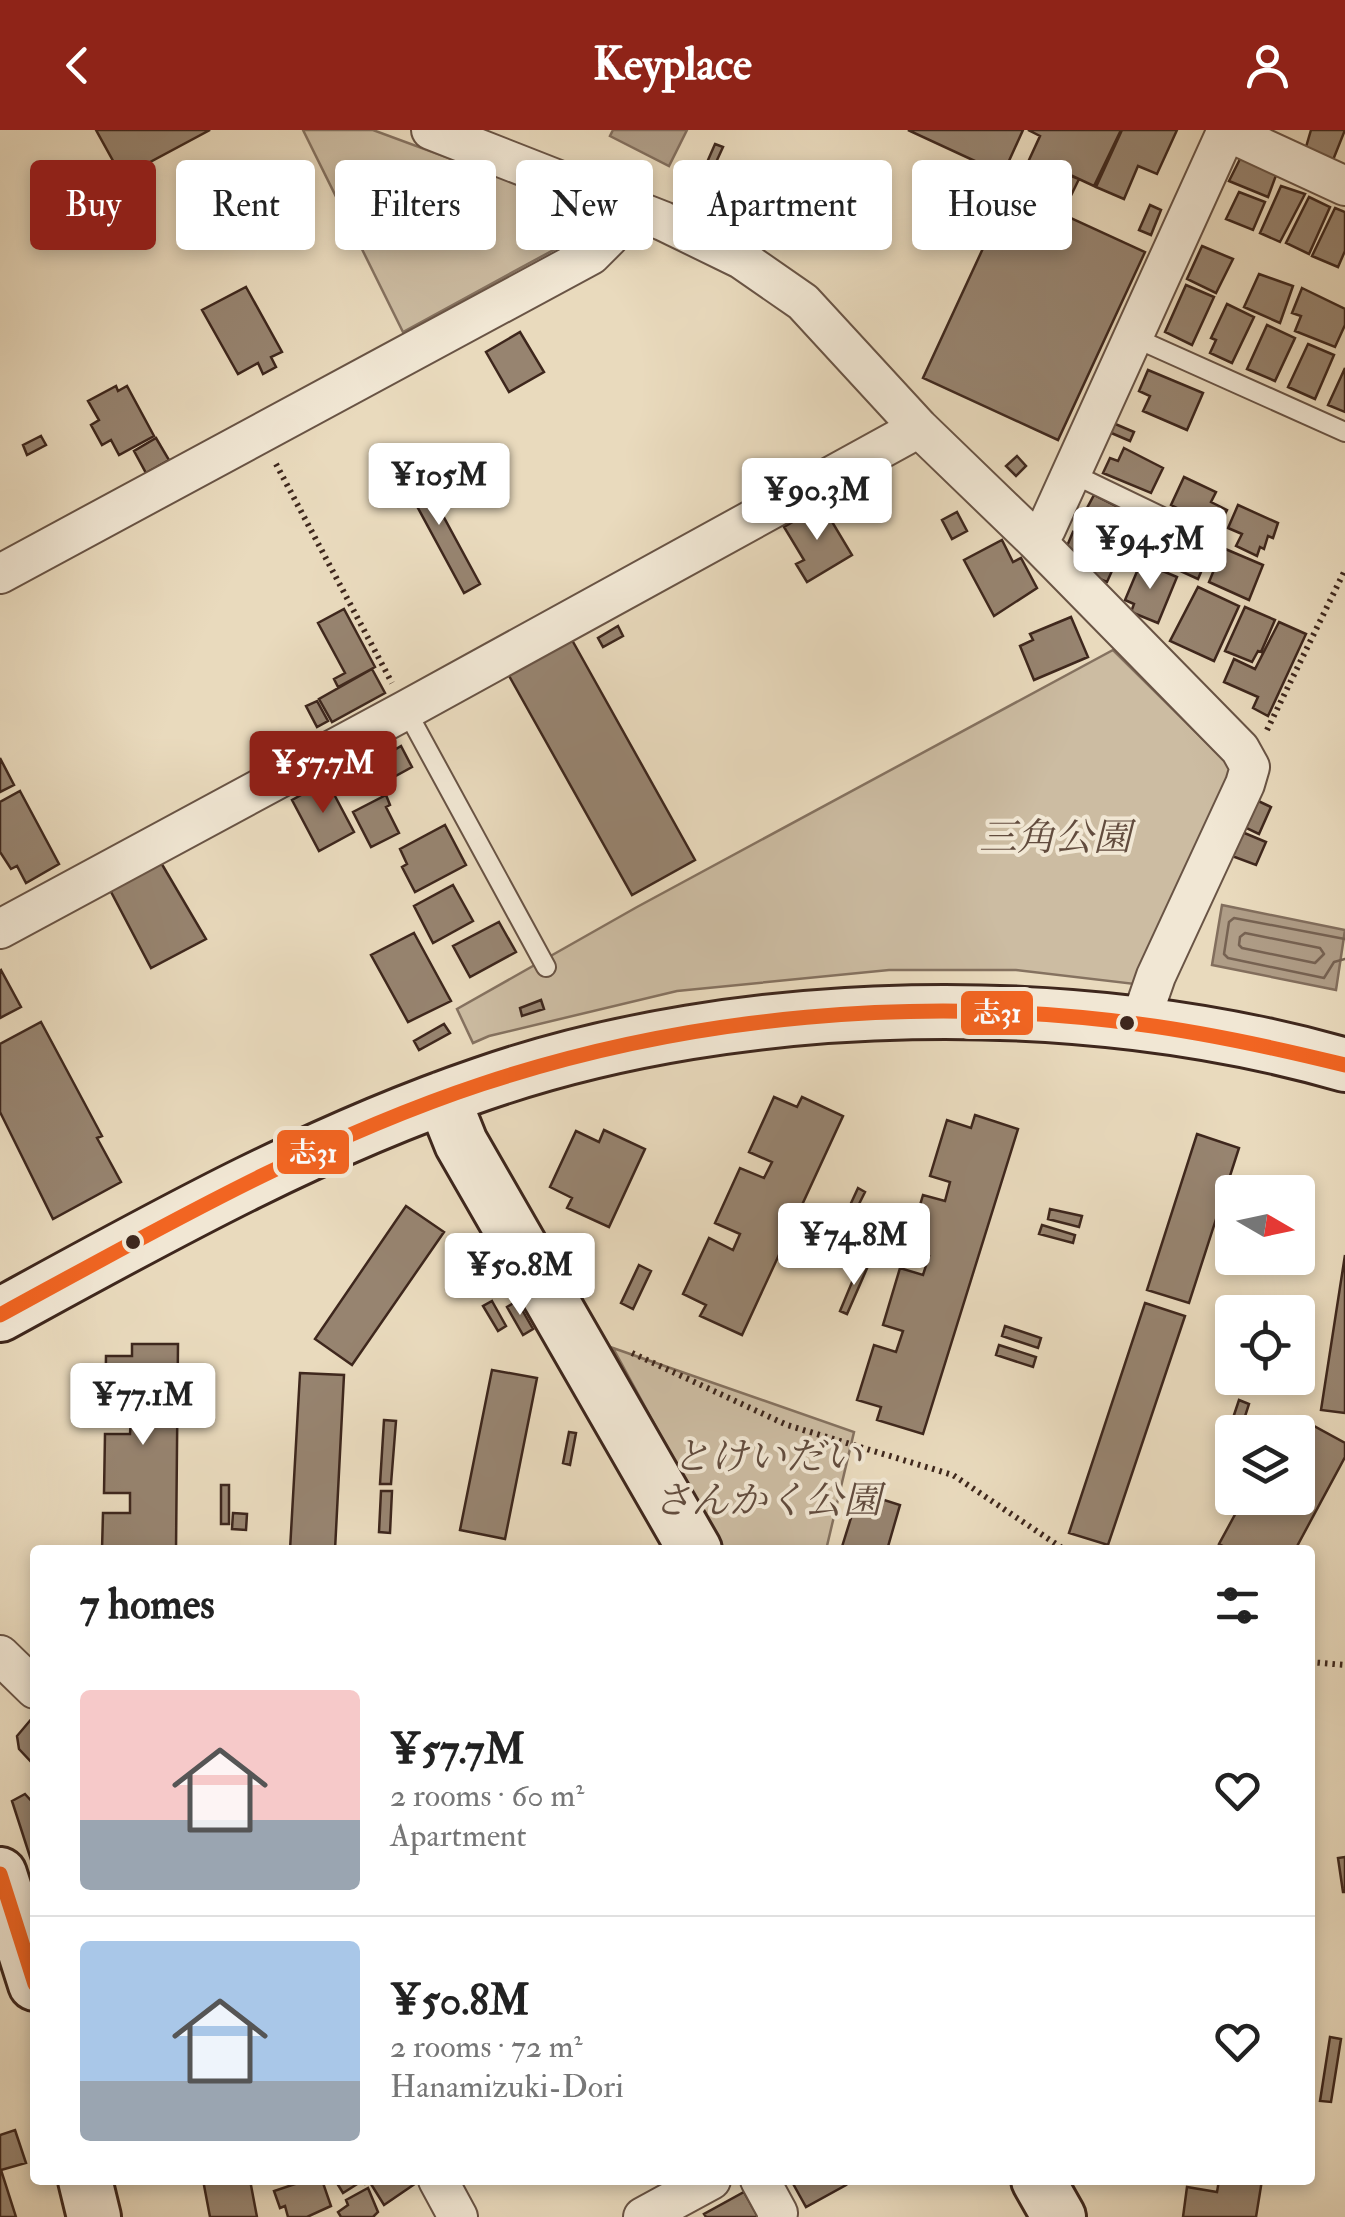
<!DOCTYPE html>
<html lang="en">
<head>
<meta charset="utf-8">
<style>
  :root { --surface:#fff; --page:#f2f2f2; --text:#222; --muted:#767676; --line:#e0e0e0; --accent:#8f2418 }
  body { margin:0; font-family:"IM FELL Double Pica","Noto Serif JP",serif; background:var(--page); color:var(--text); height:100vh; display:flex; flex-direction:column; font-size:38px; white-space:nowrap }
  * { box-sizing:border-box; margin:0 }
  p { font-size:32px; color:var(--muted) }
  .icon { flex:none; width:55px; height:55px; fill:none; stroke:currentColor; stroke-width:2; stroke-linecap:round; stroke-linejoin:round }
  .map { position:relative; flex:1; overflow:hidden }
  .sheet { position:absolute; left:30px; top:1415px; width:1285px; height:640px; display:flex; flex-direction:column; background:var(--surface); border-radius:10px; box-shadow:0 5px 15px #0003 }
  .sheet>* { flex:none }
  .top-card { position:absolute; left:30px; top:30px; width:1285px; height:90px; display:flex; gap:20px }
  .needle { width:65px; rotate:99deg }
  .controls { position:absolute; left:1215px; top:1045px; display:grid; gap:20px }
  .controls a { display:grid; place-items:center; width:100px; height:100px; border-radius:10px; background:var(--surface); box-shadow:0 5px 15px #0003; font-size:50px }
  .price { position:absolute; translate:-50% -85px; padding:0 22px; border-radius:10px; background:#fff; color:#222; font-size:32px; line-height:65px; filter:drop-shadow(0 2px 5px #0008) }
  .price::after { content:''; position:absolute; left:50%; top:60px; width:30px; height:22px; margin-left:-15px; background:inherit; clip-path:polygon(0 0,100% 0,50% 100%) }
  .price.active { background:var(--accent); color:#fff }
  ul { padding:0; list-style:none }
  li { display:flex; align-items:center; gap:30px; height:250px; padding:0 50px }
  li+li { border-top:2px solid var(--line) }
  li span { display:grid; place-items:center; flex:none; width:280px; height:200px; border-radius:10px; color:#555 }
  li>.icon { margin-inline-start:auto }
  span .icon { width:120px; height:120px; fill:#fffc; stroke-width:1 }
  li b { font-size:42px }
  h2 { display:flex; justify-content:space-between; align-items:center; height:120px; padding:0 50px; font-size:42px }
  .tag { padding:0 35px; border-radius:10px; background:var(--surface); box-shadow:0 5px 15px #0003; font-size:35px; line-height:90px }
  .tag.active { background:var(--accent); color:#fff }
  header { display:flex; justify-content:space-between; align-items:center; height:130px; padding:0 50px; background:var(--accent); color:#fff; font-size:45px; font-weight:700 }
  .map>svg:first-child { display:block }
</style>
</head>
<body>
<header><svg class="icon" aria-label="back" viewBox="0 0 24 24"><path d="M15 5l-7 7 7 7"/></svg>Keyplace<svg class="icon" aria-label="person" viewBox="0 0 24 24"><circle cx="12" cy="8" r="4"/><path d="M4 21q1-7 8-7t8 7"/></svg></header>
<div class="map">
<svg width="1345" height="2087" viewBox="0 0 1345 2087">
  <rect width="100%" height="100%" fill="#e9dabd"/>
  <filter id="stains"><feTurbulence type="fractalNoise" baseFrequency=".002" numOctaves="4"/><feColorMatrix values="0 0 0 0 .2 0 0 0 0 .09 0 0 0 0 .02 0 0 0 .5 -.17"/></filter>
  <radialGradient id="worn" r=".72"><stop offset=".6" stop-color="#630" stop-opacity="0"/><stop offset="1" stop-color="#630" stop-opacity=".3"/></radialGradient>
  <!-- green -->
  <path fill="#ccbca2" stroke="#857260" stroke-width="2.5" d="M303,0H373L579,76L584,94L581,105L403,202Z
    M1113,520L1229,635L1234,650L1143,855L1016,840H889L677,861L489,906L473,913L457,879L637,777Z
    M613,1218L854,1302L826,1420H723Z"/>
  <!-- water -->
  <path fill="#af9d87" stroke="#826e5d" stroke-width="2.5" d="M613,0H687L669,36L610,6Z
    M1222,775L1345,800L1336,860L1212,835Z"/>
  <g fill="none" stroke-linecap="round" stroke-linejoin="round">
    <!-- shore -->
    <path stroke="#766252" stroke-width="2.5" d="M1245,803L1320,818L1324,824L1315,833L1242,818L1239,815L1240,807Z
      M1345,809L1234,788L1229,792L1224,824L1228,828L1324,848L1334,832L1345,829"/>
  </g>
  <!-- building -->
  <path fill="#978470" stroke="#3e271d" stroke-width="2.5" d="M96,0H210L122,47Z
    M908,0H1023L1003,44Z
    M1028,0H1121L1094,56L1053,37L1043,43L1030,37L1029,30L1040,6Z
    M1122,0H1177L1157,44L1138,36L1124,69L1096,57Z
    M1311,0H1345L1333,30L1306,17Z
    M715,14L723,17L701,65L694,62Z
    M1242,25L1278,40L1268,67L1229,51Z
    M1025,41L1059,56L1051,72L1018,56Z
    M1066,44L1079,49L1062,84L1051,79Z
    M1281,56L1305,64L1280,112L1260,103Z
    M1010,60L1145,122L1058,310L923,248Z
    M1239,62L1265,72L1253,100L1226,89Z
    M1309,67L1330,77L1309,124L1286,113Z
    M1150,75L1161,80L1151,105L1139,100Z
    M1335,78L1345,82V121L1338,137L1312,126Z
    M1202,116L1233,129L1216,163L1187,149Z
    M1259,144L1293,156L1280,193L1244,177Z
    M1186,155L1214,167L1192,215L1165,202Z
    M246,157L282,222L271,227L276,237L263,244L258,233L238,244L202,180Z
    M1302,158L1345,179V195L1335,217L1295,201L1301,186L1292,183Z
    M1227,174L1254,187L1232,233L1210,223L1216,210L1211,208Z
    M1267,195L1295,208L1275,251L1247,239Z
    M520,202L544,242L509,262L486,222Z
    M1308,214L1334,225L1315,269L1288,257Z
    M1345,238V282L1328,275Z
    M1148,240L1203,263L1187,300L1143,281L1150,266L1139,261Z
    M116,256L118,261L127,256L154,306L119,325L111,310L102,315L91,295L99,290L88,271Z
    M1113,293L1134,302L1130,311L1109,302Z
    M41,306L46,315L27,325L23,315Z
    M156,308L169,330L146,343L134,321Z
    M1124,318L1163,338L1151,363L1103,343L1110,328L1118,331Z
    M1017,326L1026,336L1016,346L1006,336Z
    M415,334L480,454L464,463L399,343Z
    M1184,347L1216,362L1211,372L1227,380L1218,398L1171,375Z
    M1094,365L1126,381L1123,387L1139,394L1129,416L1079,393Z
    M822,375L852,425L807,452L796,434L804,430L784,397Z
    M1238,375L1278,393L1273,408L1268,406L1264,419L1260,417L1257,426L1236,416L1242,404L1228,398Z
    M957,382L967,401L952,409L942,390Z
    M1162,398L1210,421L1198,449L1152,428Z
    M1073,402L1120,423L1107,452L1095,447L1067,416Z
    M1002,410L1013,432L1021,428L1037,458L994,486L964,430Z
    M1223,418L1263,435L1249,470L1209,452Z
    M1141,432L1177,447L1158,493L1131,482L1134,474L1125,470Z
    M1198,457L1239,476L1214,531L1170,511Z
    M1245,477L1275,490L1261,522L1258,521L1252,532L1225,521Z
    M344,479L375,537L338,557L334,549L345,543L318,493Z
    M1071,487L1088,527L1034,550L1020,516L1033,510L1030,504Z
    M1279,492L1306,504L1268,586L1253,578L1258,567L1224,552L1234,529L1255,539Z
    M618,496L623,506L603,517L598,508Z
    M572,510L695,730L632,765L508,544Z
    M372,539L385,563L332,592L319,569Z
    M317,571L328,591L317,597L306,576Z
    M389,606L396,619L401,616L412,637L370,660L359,639L368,635L360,622Z
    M0,628L14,655L0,662Z
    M327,651L354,702L319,721L292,670Z
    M20,661L59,734L26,753L17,736L11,739L0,722V672Z
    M386,665L390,675L386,677L399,703L371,717L353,682Z
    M1254,669L1271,677L1259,704L1242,696Z
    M445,695L466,735L415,762L402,737L407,734L400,719Z
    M1242,702L1266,712L1256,735L1232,726Z
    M160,731L206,809L151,838L109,758Z
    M453,755L473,791L433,813L414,776Z
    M499,792L516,822L470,847L453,816Z
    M414,803L451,871L408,892L371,825Z
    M1,840L21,877L0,888V841Z
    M541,870L544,879L522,886L520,878Z
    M41,892L102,1006L97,1008L121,1052L53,1089L0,982V914Z
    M444,894L450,903L419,920L414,911Z
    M774,967L797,977L802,967L843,986L742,1205L700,1186L706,1175L683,1164L709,1108L733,1120L740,1104L715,1093L740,1038L764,1048L772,1032L749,1022Z
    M975,985L1018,999L923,1304L877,1290L881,1277L857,1270L874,1215L896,1222L903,1201L883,1195L900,1138L923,1145L929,1126L907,1119L923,1065L945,1071L950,1052L930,1046L947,990L971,998Z
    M604,1000L645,1019L609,1097L567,1078L572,1068L550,1057L576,1001L599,1012Z
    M1197,1004L1239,1018L1189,1173L1147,1160Z
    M858,1058L865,1062L847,1098L841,1095Z
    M406,1076L444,1102L352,1235L315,1209Z
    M1050,1079L1082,1086L1079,1097L1048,1089Z
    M1042,1095L1075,1105L1073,1113L1039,1104Z
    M1345,1125V1283L1321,1280Z
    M860,1133L868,1136L847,1184L840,1181Z
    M639,1135L651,1141L633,1179L621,1173Z
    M492,1171L506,1196L498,1201L483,1176Z
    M517,1171L533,1199L523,1205L507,1177Z
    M1145,1173L1185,1186L1108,1415L1069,1403Z
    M1005,1196L1041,1208L1038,1218L1002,1206Z
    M132,1214H178L176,1420H102L103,1383H130V1363H104L105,1304H130L131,1287L105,1286L106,1226H132Z
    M999,1215L1036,1227L1033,1237L996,1225Z
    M492,1240L537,1248L505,1409L460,1400Z
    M300,1243L344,1245L335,1420H290Z
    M1239,1270L1249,1274L1240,1302H1232L1230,1333L1219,1330Z
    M384,1290L396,1291L391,1354H380Z
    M1283,1294L1305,1306L1312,1295L1345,1313V1327L1295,1420H1231L1219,1414L1244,1368H1255L1267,1374L1271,1368H1298V1302H1278Z
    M569,1302L576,1303L570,1335L563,1333Z
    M221,1355H229V1394H221Z
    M381,1361H392L390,1403L379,1402Z
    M859,1362L900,1375L887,1420H841Z
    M233,1383L247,1384L246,1400L232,1399Z
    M33,1587L35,1589V1636L19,1619L17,1606Z
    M25,1664L35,1675L34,1739L12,1671Z
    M1345,1727V1762H1343L1338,1728Z
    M1330,1907L1341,1909L1331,1972L1320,1971Z
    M15,2000L26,2033L1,2040L16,2087H0V2005Z
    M203,2050H250L257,2087H210Z
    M307,2050H322L331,2076L307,2087H288L285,2076L280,2078L274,2061Z
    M335,2050H372L365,2054L362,2051L343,2063Z
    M377,2050H418L419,2051L384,2075L371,2054Z
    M791,2050H843L846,2055L806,2077Z
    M1219,2050H1262L1256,2087H1183L1187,2057L1217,2062Z
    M368,2058L378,2082L373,2087H341L338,2082L348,2075L346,2070Z
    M744,2062L758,2087H706L704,2084Z"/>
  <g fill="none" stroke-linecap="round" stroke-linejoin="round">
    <!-- lane casing -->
    <g stroke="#695445" stroke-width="22">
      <path id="lane" d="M1133,207L1345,302
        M1071,343L1181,396
        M406,580L546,837"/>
    </g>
    <!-- street casing -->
    <g stroke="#695445" stroke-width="42">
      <path id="street" d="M431,0L663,91L741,129L803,172L919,298L1035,410L1240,619L1250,637L1245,654L1156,846L1139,895
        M1226,1L1345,56
        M1035,410L1046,399L1227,0
        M0,444L591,125L609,107L624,76
        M0,799L406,580L919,298
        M0,1525L35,1559
        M438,2050L458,2087
        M760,2050L778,2083L777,2087
        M643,2087L711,2050"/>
    </g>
    <!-- secondary casing -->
    <g stroke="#3e271d" stroke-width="58">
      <path id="secondary" d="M443,968L461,1013L695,1420
        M0,1185C157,1099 312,1012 482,954C741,864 1082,859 1345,935
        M0,1744L35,1854
        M85,2050L94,2087
        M1038,2050L1059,2087"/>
    </g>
    <!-- path -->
    <path stroke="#3e271d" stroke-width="6" stroke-dasharray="2.5 5" stroke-linecap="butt" d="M276,334L392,553
      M1267,600L1345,440
      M632,1223L787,1295L953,1345L1065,1420
      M1310,1532L1345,1535"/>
    <!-- lane -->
    <use href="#lane" stroke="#f1e7d4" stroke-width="18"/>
    <!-- street -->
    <use href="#street" stroke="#f1e7d4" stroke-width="38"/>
    <!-- secondary -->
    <use href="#secondary" stroke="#f1e7d4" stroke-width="52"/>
    <!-- bus-1 casing -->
    <g stroke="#f1e7d4" stroke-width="22">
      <path id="bus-1" d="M0,1185C156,1100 313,1010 482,954C690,885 921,865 1138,894C1208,903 1276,918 1345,935
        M0,1744L35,1854"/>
    </g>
    <!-- bus-1 -->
    <use href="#bus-1" stroke="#f26522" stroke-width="15"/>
  </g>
  <!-- markers -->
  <g fill="#3e271d" stroke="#f1e7d4" stroke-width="4">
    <circle cx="1127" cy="893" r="9"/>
    <circle cx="133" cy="1112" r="9"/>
  </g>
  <g text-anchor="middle" stroke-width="8" stroke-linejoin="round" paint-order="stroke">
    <!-- park labels -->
    <g font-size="38" font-style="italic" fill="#624c3e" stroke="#f1e7d4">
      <text x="1055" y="720">三角公園</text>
      <text x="767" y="1339">とけいだい<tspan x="767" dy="44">さんかく公園</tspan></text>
    </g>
  </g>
  <g stroke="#f1e7d4" stroke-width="4">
    <rect x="959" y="859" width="76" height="48" rx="10" fill="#f26522"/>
    <rect x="275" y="998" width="76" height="48" rx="10" fill="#f26522"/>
  </g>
  <g font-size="28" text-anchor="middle" font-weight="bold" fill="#fff">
    <text x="997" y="892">志31</text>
    <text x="313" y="1032">志31</text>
  </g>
  <rect width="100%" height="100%" filter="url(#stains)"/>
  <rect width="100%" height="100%" fill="url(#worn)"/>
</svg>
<div class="controls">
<a><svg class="needle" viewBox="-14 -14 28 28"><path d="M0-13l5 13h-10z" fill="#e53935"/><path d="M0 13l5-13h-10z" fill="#767676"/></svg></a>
<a><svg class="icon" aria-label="locate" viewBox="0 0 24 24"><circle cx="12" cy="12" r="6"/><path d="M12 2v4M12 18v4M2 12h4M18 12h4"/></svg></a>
<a><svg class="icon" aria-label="layers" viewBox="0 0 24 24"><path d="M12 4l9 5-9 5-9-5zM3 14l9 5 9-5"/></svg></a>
</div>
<b class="price" style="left:439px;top:398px">¥105M</b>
<b class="price" style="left:817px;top:413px">¥90.3M</b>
<b class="price" style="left:1150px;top:462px">¥94.5M</b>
<b class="price active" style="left:323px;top:686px">¥57.7M</b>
<b class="price" style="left:854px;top:1158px">¥74.8M</b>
<b class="price" style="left:520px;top:1188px">¥50.8M</b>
<b class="price" style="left:143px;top:1318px">¥77.1M</b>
<div class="top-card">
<a class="tag active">Buy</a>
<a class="tag">Rent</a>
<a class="tag">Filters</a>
<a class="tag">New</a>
<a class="tag">Apartment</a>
<a class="tag">House</a>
</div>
<section class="sheet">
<h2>7 homes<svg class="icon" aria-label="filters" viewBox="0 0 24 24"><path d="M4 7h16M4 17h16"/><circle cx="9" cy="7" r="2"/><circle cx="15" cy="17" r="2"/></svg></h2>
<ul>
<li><span style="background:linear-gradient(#f6c9c9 65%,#9aa5b1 0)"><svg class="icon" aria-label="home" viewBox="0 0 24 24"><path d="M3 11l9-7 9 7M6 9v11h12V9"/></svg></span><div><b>¥57.7M</b><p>2 rooms · 60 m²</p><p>Apartment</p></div><svg class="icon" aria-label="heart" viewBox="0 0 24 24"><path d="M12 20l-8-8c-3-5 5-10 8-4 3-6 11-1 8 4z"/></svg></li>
<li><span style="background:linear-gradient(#a9c7e8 70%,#9aa5b1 0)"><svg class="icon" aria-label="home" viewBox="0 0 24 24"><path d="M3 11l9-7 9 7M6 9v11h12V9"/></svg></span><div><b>¥50.8M</b><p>2 rooms · 72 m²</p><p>Hanamizuki-Dori</p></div><svg class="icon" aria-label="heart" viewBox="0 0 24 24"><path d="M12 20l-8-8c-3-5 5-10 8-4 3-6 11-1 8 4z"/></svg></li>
</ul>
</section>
</div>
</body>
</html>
